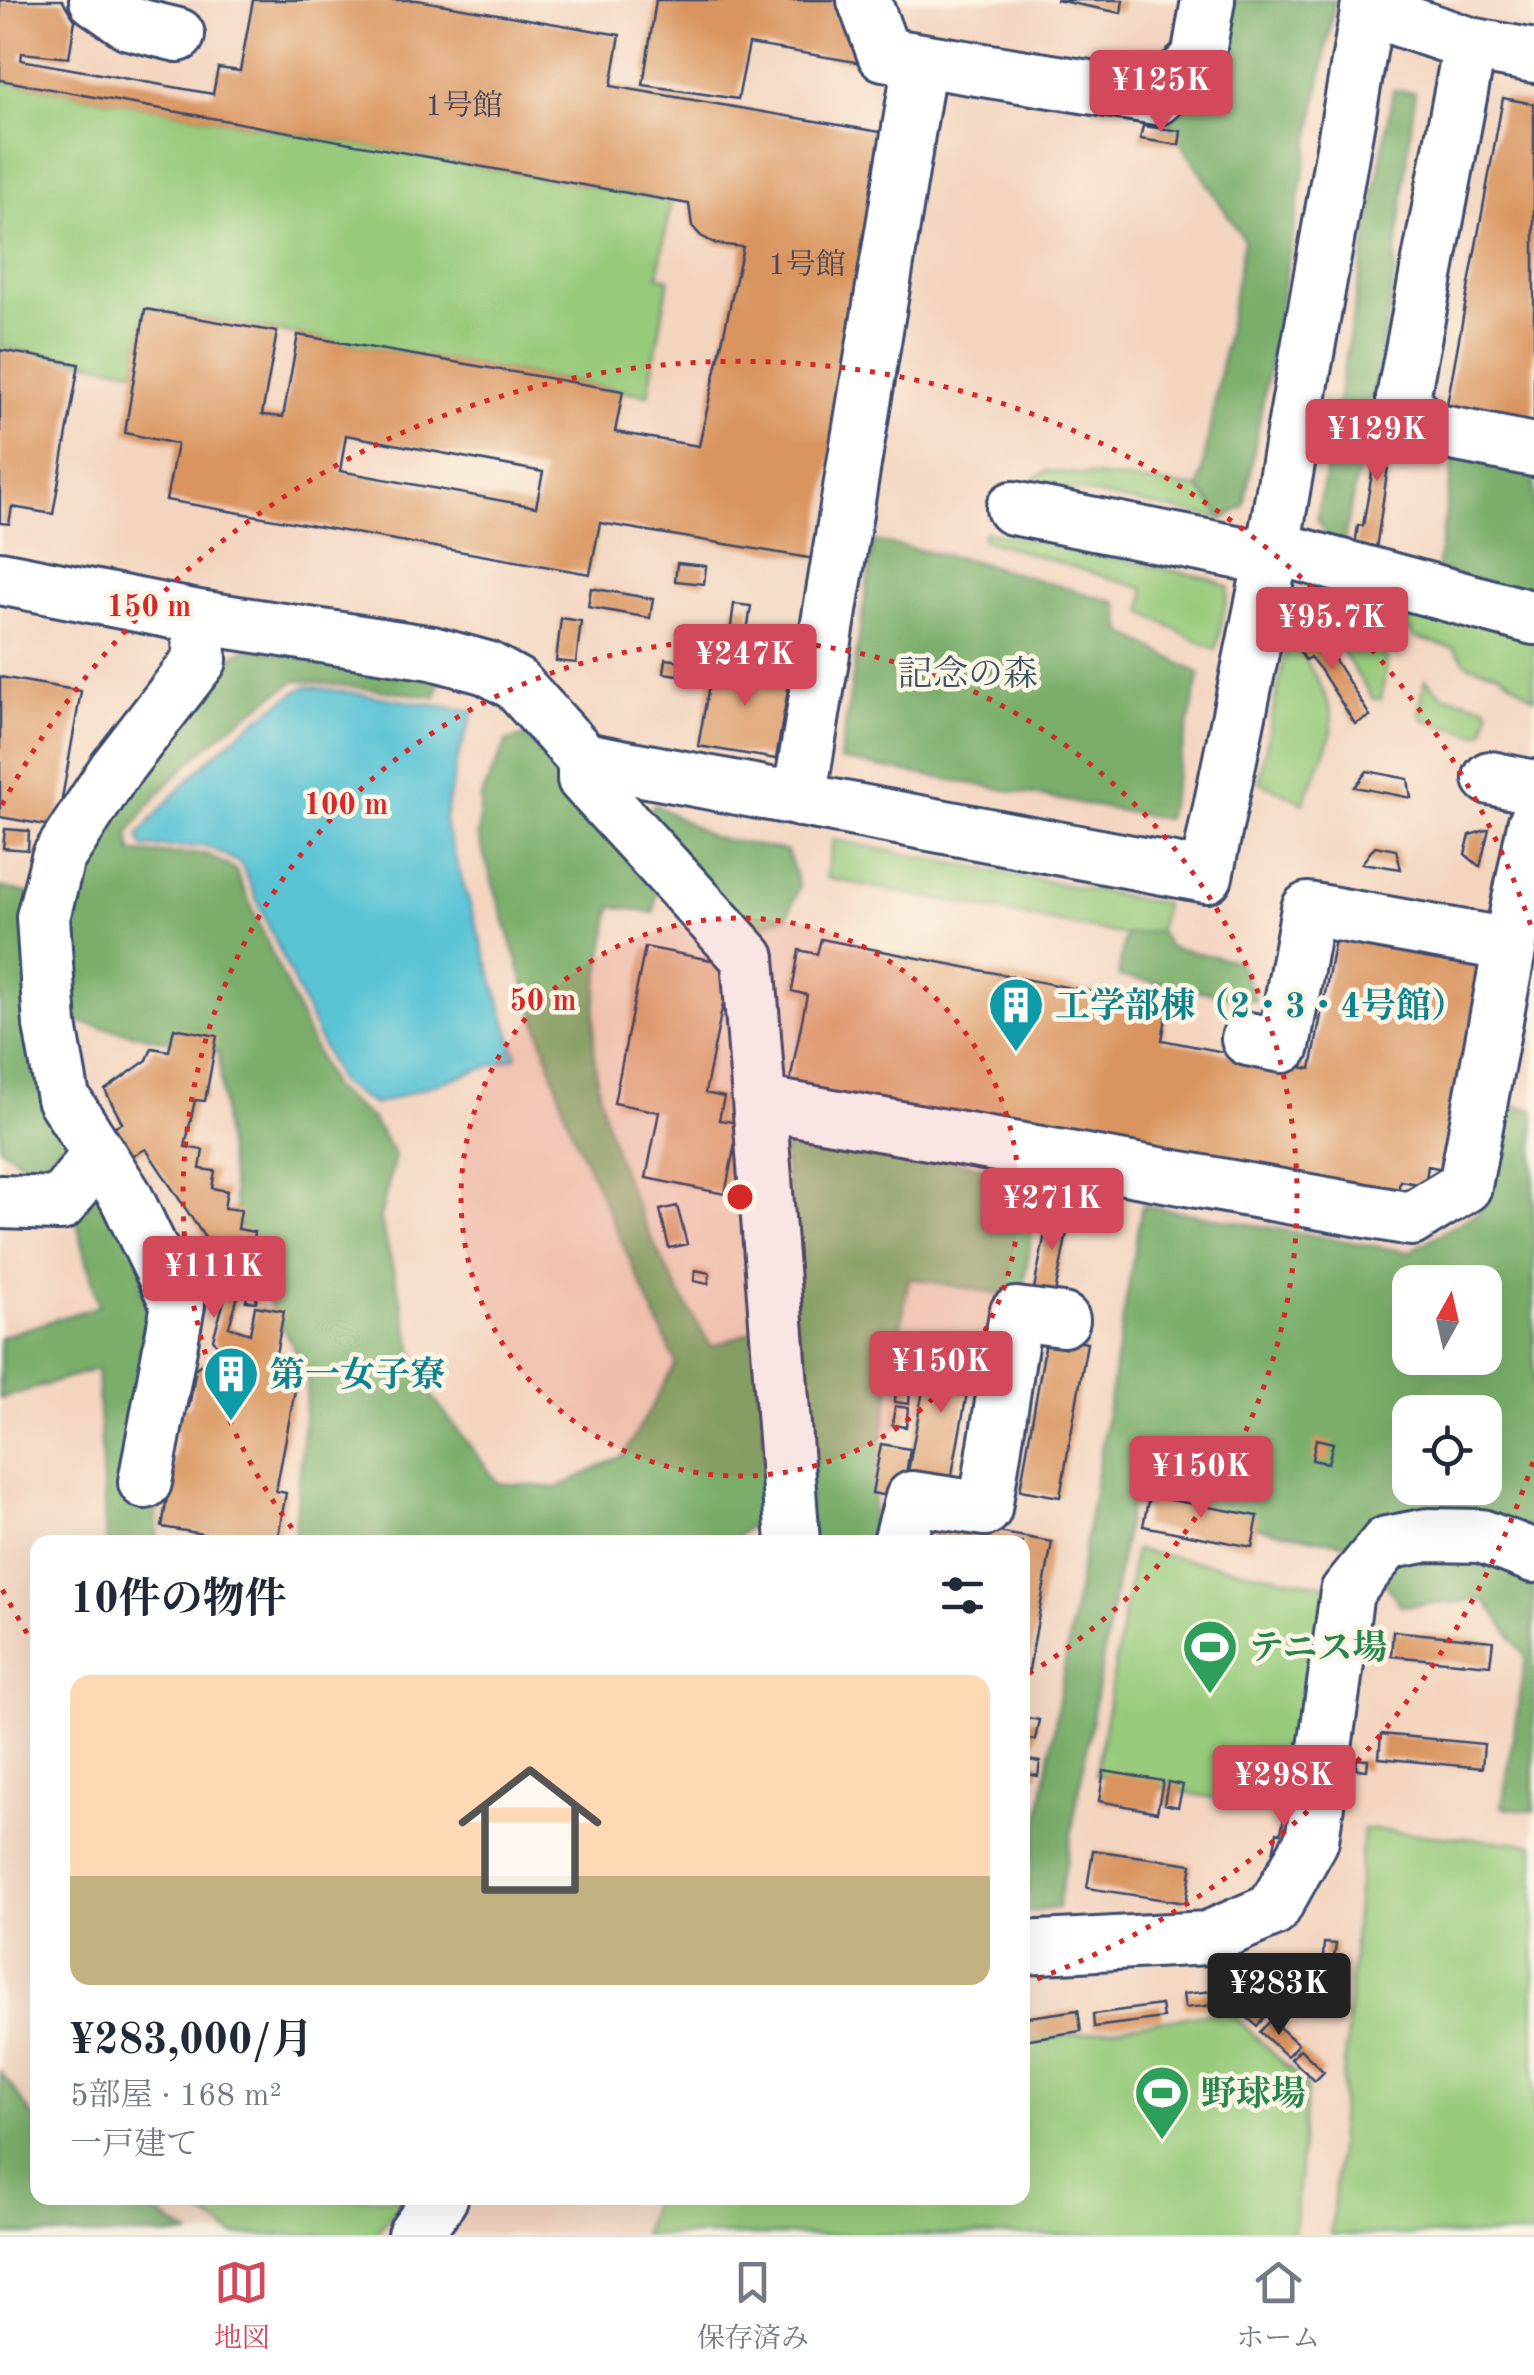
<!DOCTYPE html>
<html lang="ja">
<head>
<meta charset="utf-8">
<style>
  :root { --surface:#fff; --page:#f6f6f7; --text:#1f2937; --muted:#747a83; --line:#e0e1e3; --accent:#d1495b }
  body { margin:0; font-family:"Old Standard TT","Noto Serif JP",serif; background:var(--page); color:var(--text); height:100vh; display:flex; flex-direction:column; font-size:38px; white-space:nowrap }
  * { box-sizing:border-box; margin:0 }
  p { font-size:32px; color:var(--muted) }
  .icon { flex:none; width:55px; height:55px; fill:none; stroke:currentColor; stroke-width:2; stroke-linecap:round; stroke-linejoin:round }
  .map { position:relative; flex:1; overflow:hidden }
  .details { position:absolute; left:30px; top:1535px; width:1000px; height:670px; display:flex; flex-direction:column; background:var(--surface); border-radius:20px; box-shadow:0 10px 40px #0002 }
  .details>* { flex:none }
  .needle { width:65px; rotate:8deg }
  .controls { position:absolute; left:1392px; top:1265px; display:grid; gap:20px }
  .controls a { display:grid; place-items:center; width:110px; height:110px; border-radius:20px; background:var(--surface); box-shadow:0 10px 40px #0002; font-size:50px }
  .price { position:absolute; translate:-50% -85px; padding:0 22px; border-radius:10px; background:var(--accent); color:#fff; font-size:32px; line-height:65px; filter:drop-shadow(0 2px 5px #0008) }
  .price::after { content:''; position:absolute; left:50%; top:60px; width:30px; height:22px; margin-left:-15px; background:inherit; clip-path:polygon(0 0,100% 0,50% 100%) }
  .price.current { background:#222; color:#fff }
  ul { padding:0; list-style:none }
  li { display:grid; align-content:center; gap:20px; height:530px; padding:0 40px }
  li span { display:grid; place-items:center; height:310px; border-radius:20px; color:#555 }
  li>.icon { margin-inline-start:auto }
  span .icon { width:180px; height:180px; fill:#fffc; stroke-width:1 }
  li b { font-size:42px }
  h2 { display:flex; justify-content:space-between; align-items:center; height:120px; padding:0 40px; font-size:42px }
  .dock { display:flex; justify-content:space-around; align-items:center; height:140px; border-top:2px solid var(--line); background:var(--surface); font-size:28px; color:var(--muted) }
  .dock a { display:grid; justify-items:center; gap:5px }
  .dock .current { color:var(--accent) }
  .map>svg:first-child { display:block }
</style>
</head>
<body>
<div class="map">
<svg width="1534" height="2235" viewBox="0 0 1534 2235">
  <rect width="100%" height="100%" fill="#fcf5e5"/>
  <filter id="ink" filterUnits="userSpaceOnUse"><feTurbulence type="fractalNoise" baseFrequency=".01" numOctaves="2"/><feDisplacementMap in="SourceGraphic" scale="20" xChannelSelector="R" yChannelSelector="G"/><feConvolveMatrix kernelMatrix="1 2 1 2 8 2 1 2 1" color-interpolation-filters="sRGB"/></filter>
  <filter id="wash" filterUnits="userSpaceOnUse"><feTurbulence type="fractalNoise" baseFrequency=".0048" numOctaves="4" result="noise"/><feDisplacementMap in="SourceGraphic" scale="40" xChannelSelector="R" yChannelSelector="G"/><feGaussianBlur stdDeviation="2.25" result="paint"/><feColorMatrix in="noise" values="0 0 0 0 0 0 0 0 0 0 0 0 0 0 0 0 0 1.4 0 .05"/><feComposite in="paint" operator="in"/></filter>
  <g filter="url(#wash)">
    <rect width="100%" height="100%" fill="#f1e0c0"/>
    <!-- built -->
    <path fill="#f3d4bf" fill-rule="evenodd" d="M0,0H1534V2235H147L100,2198H1022V1542H38L37,2148L0,2118ZM1410,1282H1485V1358H1410ZM1410,1412H1485V1488H1410Z"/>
    <!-- green -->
    <path fill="#98ca7b" stroke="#5a7c6c" stroke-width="2.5" d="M0,80L671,201L658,276L669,279L648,395L146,309L135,370L0,347Z
      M1047,471L1199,488L1224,519L1035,483L1036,477Z
      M985,531L1208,578L1229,587L1216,650L1143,612L1145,589L982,539Z
      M1362,594L1534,637V698L1500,673L1468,665L1454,648L1415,638L1402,622L1372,615L1359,602Z
      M1347,638L1377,644L1387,661L1381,699H1373L1340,648Z
      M1297,645C1345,727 1340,717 1303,803L1259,781L1285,653Z
      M1425,679L1443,695L1486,705L1489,711L1484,731L1478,734L1424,720L1419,712Z
      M833,840L1164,904L1159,931L1125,935L826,878Z
      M1135,1550L1329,1586L1288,1813L1096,1775Z
      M1363,1829L1534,1844V2235H1331Z
      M1228,2010L1307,2086L1294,2235H643L653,2198H1022L1023,2043Z
      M179,2198H403L376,2235H234Z"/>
    <!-- forest -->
    <path fill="#7aae6b" stroke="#4a6e64" stroke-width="2.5" fill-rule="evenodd" d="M1229,0H1335L1244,506L1224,519L1199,488L1244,240L1165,118Z
      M1393,90L1415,92L1390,308L1343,545L1329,542L1317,519Z
      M1454,457L1534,472V595L1437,570Z
      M874,541L970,560L1118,603L1123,632L1200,674L1166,819L840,760Z
      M248,648L441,677L436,697L297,680C232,722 173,768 129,833L132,853L206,854L235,870L332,1088L372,1119L395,1156L380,1218L422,1383L498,1483L557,1488L624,1455L676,1363L569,1124L478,836L481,797L507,741L530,735L658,882L654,913L612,906C604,951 593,997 594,1043C595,1140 661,1266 712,1347L762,1327L767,1511L731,1542H294L308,1374L243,1256L225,1140L219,1052L59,1018L62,875L217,663Z
      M654,804L712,837L787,851L799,886L788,916L751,929L647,816Z
      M0,887L32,894L80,1145L46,1179L0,1147Z
      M1159,931L1169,947L1238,961L1256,1001L1118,976L1125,935Z
      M1499,1104L1534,1109V1811L1502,1807L1526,1657L1485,1600L1401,1606L1359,1546L1130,1505L1058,1908L1023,1913L1142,1205L1408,1252L1479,1212ZM1410,1282H1485V1358H1410ZM1410,1412H1485V1488H1410Z
      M783,1130L1040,1177L1022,1298L909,1278L875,1482L871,1542H809Z
      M103,1176L166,1306L147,1353L158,1542H106L97,1369L0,1399V1337L99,1306L74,1211Z
      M0,2071L37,2122L38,2198H134L190,2235H0Z"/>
    <!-- water -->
    <path fill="#5ac4d5" stroke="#3a7a9a" stroke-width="2.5" d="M306,686L474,711L456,763L444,822L517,1057L374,1105L339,1083L241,864L207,846L143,847L138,836C190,774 237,729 306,686Z"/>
    <g id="blocks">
      <!-- building -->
      <path fill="#d9945f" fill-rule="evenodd" d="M0,0H62L75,20L69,58L22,53L21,60L213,94L218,68L240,71L253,0H417L620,35L611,86L886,133L815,559L600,523L590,574L166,500L177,444L125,433L145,309L277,332L262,415L283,417L298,335L623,391L615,432L699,446L743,247L716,244L701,236L692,226L689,204L0,80ZM346,435L543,472L536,507L340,471Z
        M656,0H857L879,66L749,44L738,99L643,85Z
        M1056,0H1123L1121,13Z
        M1503,98L1534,104V427L1446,410Z
        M1143,126L1181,131L1179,145L1140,139Z
        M0,350L79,364L53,514L12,507L9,524L0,523Z
        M1383,409L1396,411L1376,549L1355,545L1358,525L1363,526Z
        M677,563L706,566L704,584L675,581Z
        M591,588L653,599L650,618L588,607Z
        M734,604L751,606L744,650L728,648Z
        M561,618L581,621L576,663L556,661Z
        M1321,626L1332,644L1328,646L1335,660L1370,716L1355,724L1320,669L1310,657L1305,660L1294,643Z
        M714,658L791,672L776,759L698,746Z
        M666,659L681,661L678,675L664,673Z
        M0,677L81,691L57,827L0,817Z
        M1367,771L1408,779L1411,798L1355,787Z
        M5,829L29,831L28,850L3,848Z
        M1489,829L1480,867L1465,854L1470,835Z
        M1375,846L1396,850L1401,869L1362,863Z
        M1336,934L1488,964L1448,1170L1428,1166L1425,1185L1400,1181L1396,1203L789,1086L807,995L792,991L799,950L817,954L821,939L1168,1007L1162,1040L1311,1069Z
        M645,947L731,964L705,1093L724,1097L719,1120L739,1123L725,1194L646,1178L659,1112L614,1103Z
        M174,1028L217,1036L205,1101L195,1100L185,1147L203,1150L200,1169L215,1171L212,1188L227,1191L224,1208L241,1210L238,1229L254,1232L252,1249L220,1241L244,1275L229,1327L250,1334L255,1306L284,1311L276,1354L301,1358L276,1491L286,1493L277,1542H231L232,1539L162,1527L177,1439L176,1404L189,1407L195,1374H188L220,1350L213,1339L231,1277L146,1149L132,1156L113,1127L122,1123L105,1090L147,1060L152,1048L169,1051Z
        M1055,1183L1076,1187L1049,1324L1028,1319Z
        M677,1206L687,1244L669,1248L660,1210Z
        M695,1270L710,1273L708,1284L694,1281Z
        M248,1290L258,1291L256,1302L246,1301Z
        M1047,1336L1087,1343L1060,1497L1020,1490Z
        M932,1341L975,1349L949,1491L906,1483Z
        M896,1384L910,1386L909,1404L895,1402Z
        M895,1406L908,1408L906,1427L892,1425Z
        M1316,1439L1333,1443L1328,1463L1312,1460Z
        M881,1444L910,1449L902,1499L872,1493Z
        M1149,1496L1258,1516L1252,1547L1143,1526Z
        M933,1520L1052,1542L1029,1670L1022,1669V1542H929Z
        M1393,1631L1493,1641L1490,1665L1391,1656Z
        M1028,1718L1039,1720L1035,1740L1024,1738Z
        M1381,1734L1484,1744L1482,1768L1379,1758Z
        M1022,1759L1040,1762L1038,1776L1022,1773Z
        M1357,1759L1368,1760L1367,1770L1356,1769Z
        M1104,1771L1163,1781L1157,1812L1099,1801Z
        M1168,1782L1183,1785L1178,1807L1164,1804Z
        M1286,1806L1299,1809L1270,1870L1277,1832L1281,1833Z
        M1093,1850L1192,1864L1186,1903L1087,1888Z
        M1324,1943L1336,1944L1334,1958L1323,1957Z
        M1228,1988L1229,2004L1218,2005L1216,1989Z
        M1213,1991L1215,2005L1185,2008L1183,1994Z
        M1246,1992L1269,2011L1257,2026L1235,2007Z
        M1161,2005L1163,2018L1094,2027L1093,2014Z
        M1078,2010L1081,2031L1023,2040L1022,2018Z
        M1271,2020L1298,2044L1287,2056L1260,2032Z
        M1300,2049L1324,2072L1315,2081L1291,2059Z"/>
    </g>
  </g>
  <g filter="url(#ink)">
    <use href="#blocks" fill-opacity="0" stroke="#3b4a6d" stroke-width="2.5"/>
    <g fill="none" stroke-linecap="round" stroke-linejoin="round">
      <!-- minor casing -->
      <g stroke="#3b4a6d" stroke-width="58">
        <path id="minor" d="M96,0L129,23L178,35
          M864,0L884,54L1157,98L1198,59L1208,0
          M1367,9L1470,44L1534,56
          M1470,44L1403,398L1422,428L1534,450
          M1013,508L1246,554H1297L1534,618
          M0,578L198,617L432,653L487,668L516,684L584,759L1206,876L1272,554L1369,0
          M584,759V779L748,958L793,1542
          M1490,778L1534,787
          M799,800L920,61
          M1510,945L1534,825
          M760,1103L1411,1219L1465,1186L1510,945L1308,909L1283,1046L1248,1039
          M0,1202L60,1204L98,1155
          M145,1482L178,1305L125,1195L63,1098L50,1025L43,917L58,858L115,770L200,660L198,617
          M900,1542L912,1498L985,1509L1016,1314L1063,1320
          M1022,1948L1208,1938L1273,1910L1312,1840L1347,1592L1387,1543L1428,1535L1481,1536L1534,1556
          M414,2235L441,2198"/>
      </g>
      <!-- minor -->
      <use href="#minor" stroke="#fff" stroke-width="52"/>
    </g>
  </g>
  <!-- distance rings -->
  <circle cx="740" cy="1197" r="279" fill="#d62828" fill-opacity=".12"/>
  <g fill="none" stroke="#d62828" stroke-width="5" stroke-dasharray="5 10">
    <circle cx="740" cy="1197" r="279"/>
    <path d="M301 1540A557 557 0 1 1 1023 1677"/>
    <path d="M1533 1462A836 836 0 0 1 1026 1983M35 1646A836 836 0 0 1 2 1589M2 805A836 836 0 0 1 1533 932"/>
  </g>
  <!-- icons -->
  <defs>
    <g id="building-pin" transform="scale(2.875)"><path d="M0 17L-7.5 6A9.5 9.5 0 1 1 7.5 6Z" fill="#0f9aa8" stroke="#fcf5e5"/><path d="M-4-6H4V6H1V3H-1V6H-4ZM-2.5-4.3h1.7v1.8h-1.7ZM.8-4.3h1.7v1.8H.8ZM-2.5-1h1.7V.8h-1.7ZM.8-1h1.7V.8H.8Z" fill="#fff"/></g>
    <g id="stadium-pin" transform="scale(2.875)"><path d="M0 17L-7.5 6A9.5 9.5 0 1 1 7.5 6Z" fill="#2e9e5b" stroke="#fcf5e5"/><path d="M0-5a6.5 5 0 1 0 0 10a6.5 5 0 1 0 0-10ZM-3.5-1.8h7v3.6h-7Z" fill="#fff"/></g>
  </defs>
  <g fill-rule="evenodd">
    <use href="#building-pin" x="1016" y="1005"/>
    <use href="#building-pin" x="231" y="1374"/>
    <use href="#stadium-pin" x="1210" y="1647"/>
    <use href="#stadium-pin" x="1162" y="2093"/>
  </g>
  <g text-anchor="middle" stroke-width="9" stroke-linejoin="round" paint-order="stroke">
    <!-- number labels -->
    <g font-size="30" fill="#4a485e">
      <text x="464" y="115">1号館</text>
      <text x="807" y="274">1号館</text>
    </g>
    <!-- park labels -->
    <g font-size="35" fill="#3a5665" stroke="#fcf5e5">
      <text x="968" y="685">記念の森</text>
    </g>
    <!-- culture labels -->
    <g font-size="35" font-weight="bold" fill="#0d838f" stroke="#fcf5e5" text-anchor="start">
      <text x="1055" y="1017">工学部棟（2・3・4号館）</text>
      <text x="270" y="1386">第一女子寮</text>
    </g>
    <!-- leisure labels -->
    <g font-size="35" font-weight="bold" fill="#27864d" stroke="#fcf5e5" text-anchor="start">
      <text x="1249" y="1659">テニス場</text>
      <text x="1201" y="2105">野球場</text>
    </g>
  </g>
  <circle cx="740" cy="1197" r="15" fill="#d62828" stroke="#fcf5e5" stroke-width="5"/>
  <g font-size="30" text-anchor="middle" font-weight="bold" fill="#d62828" stroke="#fcf5e5" stroke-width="9" stroke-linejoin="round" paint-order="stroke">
    <text x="149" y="616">150 m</text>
    <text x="346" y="814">100 m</text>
    <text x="543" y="1010">50 m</text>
  </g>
</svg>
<div class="controls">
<a><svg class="needle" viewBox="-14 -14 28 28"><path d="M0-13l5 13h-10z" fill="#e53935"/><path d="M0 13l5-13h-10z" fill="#747a83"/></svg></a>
<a><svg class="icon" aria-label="locate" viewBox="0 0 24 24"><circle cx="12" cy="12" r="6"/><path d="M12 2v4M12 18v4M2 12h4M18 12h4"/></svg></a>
</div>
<b class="price" style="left:1161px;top:135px">¥125K</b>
<b class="price" style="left:1377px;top:484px">¥129K</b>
<b class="price" style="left:1332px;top:672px">¥95.7K</b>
<b class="price" style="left:745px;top:709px">¥247K</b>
<b class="price" style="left:1052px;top:1253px">¥271K</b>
<b class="price" style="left:214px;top:1321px">¥111K</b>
<b class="price" style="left:941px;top:1416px">¥150K</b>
<b class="price" style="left:1201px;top:1521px">¥150K</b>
<b class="price" style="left:1284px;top:1830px">¥298K</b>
<b class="price current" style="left:1279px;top:2038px">¥283K</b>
<section class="details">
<h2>10件の物件<svg class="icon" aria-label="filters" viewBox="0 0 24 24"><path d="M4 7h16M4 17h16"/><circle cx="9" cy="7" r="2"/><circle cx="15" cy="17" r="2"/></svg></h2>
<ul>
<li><span style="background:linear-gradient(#ffd9b3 65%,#c2b280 0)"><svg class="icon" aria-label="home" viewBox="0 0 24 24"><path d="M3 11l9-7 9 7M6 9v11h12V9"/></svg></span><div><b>¥283,000/月</b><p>5部屋 · 168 m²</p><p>一戸建て</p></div></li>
</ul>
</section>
</div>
<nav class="dock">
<a class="current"><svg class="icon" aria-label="map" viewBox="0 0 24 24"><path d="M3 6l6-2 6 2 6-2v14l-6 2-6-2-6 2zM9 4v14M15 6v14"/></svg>地図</a>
<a><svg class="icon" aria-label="saved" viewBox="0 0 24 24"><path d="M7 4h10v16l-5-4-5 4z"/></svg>保存済み</a>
<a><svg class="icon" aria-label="home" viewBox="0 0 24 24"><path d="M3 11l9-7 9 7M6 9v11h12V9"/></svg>ホーム</a>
</nav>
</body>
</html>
